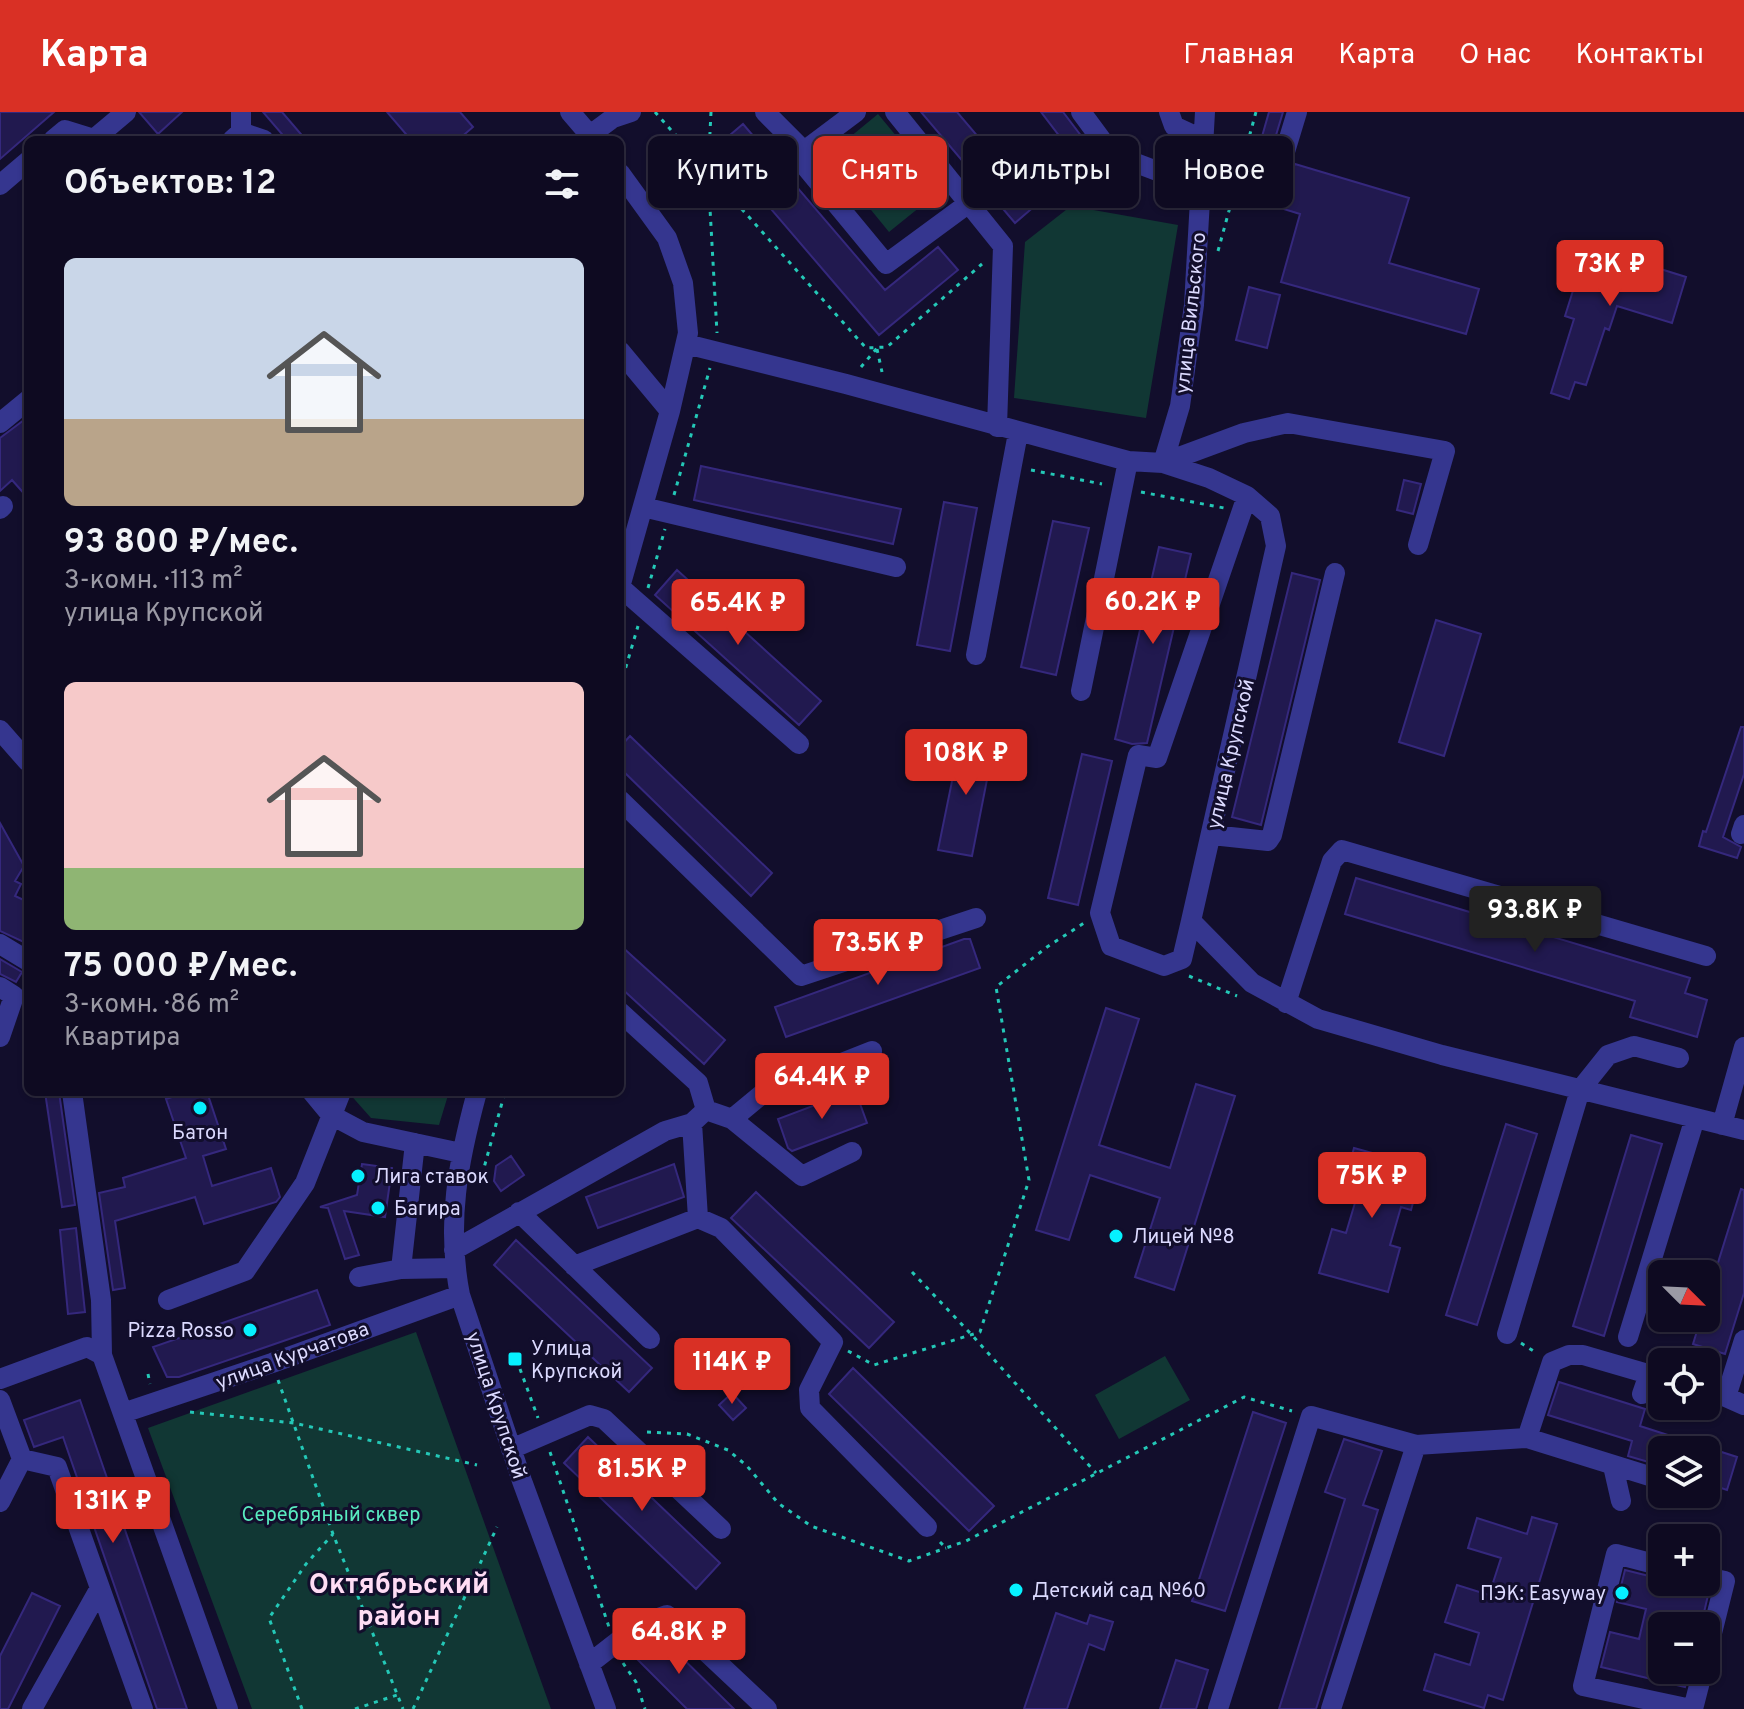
<!DOCTYPE html>
<html lang="ru">
<head>
<meta charset="utf-8">
<style>
  :root { --surface:#0e0a21; --page:#17132a; --text:#f1f3f6; --muted:#9b9aa5; --line:#2e2b3f; --accent:#d93025 }
  body { margin:0; font-family:Overpass,sans-serif; background:var(--page); color:var(--text); height:100vh; display:flex; flex-direction:column; font-size:30px; white-space:nowrap }
  * { box-sizing:border-box; margin:0 }
  p { font-size:26px; color:var(--muted) }
  .icon { flex:none; width:44px; height:44px; fill:none; stroke:currentColor; stroke-width:2; stroke-linecap:round; stroke-linejoin:round }
  .map { position:relative; flex:1; overflow:hidden }
  .side { position:absolute; left:24px; top:24px; width:600px; height:960px; display:flex; flex-direction:column; background:var(--surface); border-radius:12px; box-shadow:0 2px 6px #0004,0 0 0 2px var(--line) }
  .side>* { flex:none }
  .hud { position:absolute; left:648px; top:24px; width:760px; height:72px; display:flex; gap:16px }
  .needle { width:52px; rotate:114deg }
  .buttons { position:absolute; left:1648px; top:1148px; display:grid; gap:16px }
  .buttons a { display:grid; place-items:center; width:72px; height:72px; border-radius:12px; background:var(--surface); box-shadow:0 2px 6px #0004,0 0 0 2px var(--line); font-size:40px }
  .price { position:absolute; translate:-50% -68px; padding:0 18px; border-radius:8px; background:var(--accent); color:#fff; font-size:26px; line-height:52px; filter:drop-shadow(0 2px 4px #0008) }
  .price::after { content:''; position:absolute; left:50%; top:48px; width:24px; height:18px; margin-left:-12px; background:inherit; clip-path:polygon(0 0,100% 0,50% 100%) }
  .price.active { background:#222; color:#fff }
  ul { padding:0; list-style:none }
  li { display:grid; align-content:center; gap:16px; height:424px; padding:0 40px }
  li span { display:grid; place-items:center; height:248px; border-radius:12px; color:#555 }
  li>.icon { margin-inline-start:auto }
  span .icon { width:144px; height:144px; fill:#fffc; stroke-width:1 }
  li b { font-size:34px }
  h2 { display:flex; justify-content:space-between; align-items:center; height:96px; padding:0 40px; font-size:34px }
  .tag { padding:0 28px; border-radius:12px; background:var(--surface); box-shadow:0 2px 6px #0004,0 0 0 2px var(--line); font-size:28px; line-height:72px }
  .tag.active { background:var(--accent); color:#fff }
  header { display:flex; align-items:center; gap:48px; box-sizing:border-box; height:112px; padding:0 40px; background:var(--accent); color:#fff }
  header strong { font-size:38px }
  nav { display:flex; gap:44px; margin-inline-start:auto; font-size:28px }
  .map>svg:first-child { display:block }
</style>
</head>
<body>
<header>
<strong>Карта</strong>
<nav><a>Главная</a><a>Карта</a><a>О нас</a><a>Контакты</a></nav>
</header>
<div class="map">
<svg width="1744" height="1597" viewBox="0 0 1744 1597">
  <rect width="100%" height="100%" fill="#120e2c"/>
  <!-- green -->
  <path fill="#113734" d="M878,2L941,78L889,120L827,44Z
    M1071,94L1178,113L1146,306L1014,286L1025,130Z
    M348,980H449L439,1013L371,1006Z
    M416,1220L551,1597H252L148,1316Z
    M1165,1244L1190,1288L1119,1327L1095,1283Z"/>
  <!-- building -->
  <path fill="#21194f" stroke="#35287d" stroke-width="2" d="M0,0H54L0,47Z
    M139,0H182L158,22Z
    M263,0H282L306,28H287Z
    M387,0H460L473,15L458,28H411Z
    M921,0H957L1036,93L1015,111Z
    M1041,0H1063L1120,75L1106,85Z
    M1269,0H1283L1267,53L1268,60L1276,68L1288,66L1295,52L1409,86L1389,151L1479,177L1466,222L1281,170L1300,102L1261,90L1259,96L1243,91Z
    M743,12L885,178L938,135L958,158L879,223L717,34Z
    M1587,134L1686,165L1672,211L1617,194L1609,218L1605,216L1586,273L1575,270L1569,287L1551,281L1574,207L1565,204Z
    M1249,175L1280,183L1267,236L1236,228Z
    M28,305V386L12,368L0,379V326Z
    M701,354L901,397L893,432L694,388Z
    M1404,368L1421,372L1413,402L1397,398Z
    M944,390L977,396L950,539L917,533Z
    M1053,409L1089,416L1056,563L1021,555Z
    M1159,435L1191,442L1147,631L1132,632L1115,627Z
    M677,458L821,589L799,613L655,483Z
    M1292,461L1320,468L1261,713L1232,705Z
    M1436,508L1481,522L1444,644L1399,630Z
    M1741,615H1744V662L1723,725L1741,735L1737,746L1699,734L1703,719L1706,720Z
    M630,624L772,761L751,784L620,656V635Z
    M961,625L994,632L972,744L938,738Z
    M1082,642L1112,649L1078,793L1048,786Z
    M0,711L24,754L15,769L21,772L15,784L28,790V832L0,819Z
    M1356,766L1690,866L1685,881L1707,888L1697,925L1630,905L1635,889L1345,802Z
    M964,827H970L980,856L786,925L775,895Z
    M620,833L725,928L704,952L620,875Z
    M0,847L22,860L16,870L0,862Z
    M1106,896L1139,907L1099,1033L1170,1056L1196,972L1235,984L1174,1178L1135,1165L1160,1086L1090,1063L1069,1128L1036,1118Z
    M855,978L867,1011L792,1039L788,1036L778,1007Z
    M45,980H59L75,1093L62,1095Z
    M187,980H207L226,1037L203,1044L212,1074L271,1056L280,1085L276,1090L204,1112L195,1085L115,1109L125,1176L113,1178L99,1081L125,1075L123,1066L186,1046L166,987Z
    M1506,1012L1537,1022L1477,1213L1446,1203Z
    M1631,1023L1662,1032L1604,1224L1573,1214Z
    M1354,1036L1423,1055L1411,1098L1401,1095L1390,1133L1400,1136L1388,1180L1319,1161L1332,1117L1346,1121L1357,1084L1342,1079Z
    M511,1044L524,1063L501,1079L494,1069L496,1054Z
    M362,1052L392,1056L385,1105L344,1099L359,1143L345,1147L328,1096L320,1095L357,1083Z
    M674,1052L684,1085L598,1116L586,1085Z
    M1741,1077L1744,1078V1181L1725,1242L1693,1232L1701,1206H1706V1189Z
    M756,1080L894,1210L869,1236L731,1106Z
    M76,1116L85,1200L68,1202L60,1118Z
    M516,1128L652,1256L629,1280L494,1153Z
    M317,1178L330,1213L179,1265H167L153,1235Z
    M853,1256L994,1394L969,1419L829,1282Z
    M1559,1270L1645,1297L1640,1314L1705,1335V1338H1662V1354L1628,1344L1632,1329L1548,1303Z
    M732,1281L746,1296L733,1308L719,1293Z
    M80,1288L187,1597H157L63,1325L34,1335L24,1308Z
    M1253,1300L1286,1311L1225,1499L1192,1489Z
    M588,1325L720,1451L696,1477L564,1351Z
    M1344,1327L1382,1339L1363,1393L1378,1398L1316,1597H1279L1345,1387L1325,1380Z
    M1706,1335L1737,1345L1727,1378L1706,1371Z
    M1532,1405L1557,1412L1503,1588L1488,1583L1484,1596L1424,1578L1435,1542L1470,1553L1479,1521L1445,1510L1457,1473L1489,1483L1501,1446L1468,1436L1477,1406L1527,1422Z
    M1625,1458L1653,1465L1652,1470H1685L1709,1479L1702,1509L1668,1502L1665,1514H1662V1558H1690L1685,1575L1601,1555L1610,1520L1639,1527L1646,1497L1617,1490Z
    M32,1481L60,1494L8,1597H0V1544Z
    M1056,1501L1087,1512L1090,1503L1113,1510L1104,1538L1089,1532L1067,1597H1024Z
    M656,1521H657L734,1597H687L633,1543Z
    M1176,1548L1208,1558L1196,1597H1160Z"/>
  <g fill="none" stroke-linecap="round" stroke-linejoin="round">
    <!-- path -->
    <path stroke="#24c8b7" stroke-width="3" stroke-dasharray="4 6" stroke-linecap="butt" d="M655,0L866,236L887,235L982,152
      M711,0L708,61L717,221
      M1218,139L1256,0
      M877,237L882,260
      M861,255L877,236
      M1031,358L1102,372
      M1141,380L1224,396
      M674,383L710,256
      M648,476L665,417
      M620,575L638,514
      M1189,864L1237,884
      M482,1063L505,980
      M912,1160L971,1222L1096,1361
      M1521,1231L1535,1240
      M848,1239L874,1253L980,1220L1029,1068L996,875L1047,835L1084,811
      M520,1257L538,1306
      M148,1262L150,1272
      M278,1268L333,1422L403,1597
      M190,1300L294,1311L477,1353
      M647,1320L687,1322L728,1338L747,1354L778,1391L811,1414L909,1449L946,1436
      M550,1340L609,1515
      M940,1430L946,1436L966,1429L1244,1285L1292,1299
      M623,1551L636,1570L645,1597
      M302,1597L269,1506L306,1452L333,1422
      M355,1597L397,1583
      M413,1597L497,1415"/>
    <!-- minor -->
    <path stroke="#35368f" stroke-width="20" d="M570,0L594,28
      M765,0L804,39
      M856,0L804,39L800,48L886,152L969,91
      M895,0L1003,134L997,315
      M1081,0L1112,42L1202,76
      M1169,0L1174,14L1202,27
      M241,20L264,28
      M590,23L613,6L631,0
      M53,28L65,18L94,27L126,0
      M232,28L241,20V0
      M1280,56L1297,0
      M620,61L667,126L683,171L688,221L670,299L620,475
      M0,73L28,49
      M686,232L846,272L1128,349L1163,351L1209,366L1247,384L1270,404L1276,434L1191,809L1252,871L1318,907L1442,943L1744,1018
      M620,239L670,299
      M0,311L28,288
      M1163,351L1244,321L1288,311L1445,339L1418,433
      M1163,351L1180,294L1194,193L1205,0
      M643,395L896,455
      M0,397L3,394
      M620,475L799,632
      M976,543L1018,321
      M1081,579L1128,349
      M0,618L28,650
      M620,688L801,864L976,806
      M1741,722L1744,713
      M1212,723L1268,729L1272,723L1335,461
      M1191,809L1182,847L1164,854L1111,834L1100,801L1138,643L1157,646L1247,384
      M0,832L28,849
      M0,875L14,884L0,925
      M1286,891L1332,749L1342,738L1706,844
      M72,980L101,1188L102,1243
      M312,980L331,1003L363,1020L461,1041
      M477,980C458,1050 446,1111 460,1183L522,1369L606,1597
      M706,998L732,1007L802,1064L852,1040
      M732,1007L761,983L872,939
      M1722,1013L1744,935
      M519,1100L650,1227
      M698,1106L721,1116L833,1230L809,1278L810,1296L927,1415
      M454,1138L665,1019L692,1011L706,998L698,971L620,900
      M574,1154L698,1106L692,1011
      M401,1157L415,1031
      M359,1165L401,1157L455,1156
      M168,1188L245,1159L305,1071L341,980
      M1507,1222L1580,978L1608,943L1634,934L1679,946
      M1628,1225L1695,1006
      M0,1267L87,1235L102,1243L228,1597
      M1706,1279L1726,1285L1744,1228
      M1642,1282L1649,1262
      M1726,1285L1744,1293
      M0,1288L22,1347L57,1355L143,1597
      M123,1301L272,1251L460,1183
      M1527,1326L1552,1250L1569,1243H1583L1662,1266
      M511,1337L590,1303L604,1307L721,1417
      M1613,1354L1621,1389
      M0,1390L22,1347
      M1662,1454L1616,1442L1583,1574L1691,1597
      M1706,1465L1725,1469L1706,1545
      M589,1552L639,1513L667,1503L767,1597
      M32,1597L100,1476
      M1218,1597L1311,1304L1416,1333
      M1331,1597L1416,1333L1527,1326L1662,1368
      M1693,1597L1703,1558"/>
  </g>
  <!-- markers -->
  <g fill="#06f1ff" stroke="#120e2c" stroke-width="3">
    <circle cx="200" cy="996" r="8"/>
    <circle cx="358" cy="1064" r="8"/>
    <circle cx="378" cy="1096" r="8"/>
    <circle cx="1116" cy="1124" r="8"/>
    <circle cx="250" cy="1218" r="8"/>
    <rect x="507" y="1239" width="16" height="16" rx="4"/>
    <circle cx="1016" cy="1478" r="8"/>
    <circle cx="1622" cy="1481" r="8"/>
  </g>
  <g text-anchor="middle" stroke-width="6" stroke-linejoin="round" paint-order="stroke">
    <!-- street labels -->
    <g font-size="20" fill="#dcdaff" stroke="#120e2c">
      <text transform="translate(1190 201) rotate(-84)" y="7">улица Вильского</text>
      <text transform="translate(1230 642) rotate(-77)" y="7">улица Крупской</text>
      <text transform="translate(292 1243) rotate(-20)" y="7">улица Курчатова</text>
      <text transform="translate(497 1293) rotate(72)" y="7">улица Крупской</text>
    </g>
    <!-- poi labels -->
    <g font-size="20" fill="#dcdaff" stroke="#120e2c" text-anchor="start">
      <text x="200" y="1027" text-anchor="middle">Батон</text>
      <text x="374" y="1071">Лига ставок</text>
      <text x="394" y="1103">Багира</text>
      <text x="1132" y="1131">Лицей №8</text>
      <text x="234" y="1225" text-anchor="end">Pizza Rosso</text>
      <text x="531" y="1243">Улица<tspan x="531" dy="23">Крупской</tspan></text>
      <text x="1032" y="1485">Детский сад №60</text>
      <text x="1606" y="1488" text-anchor="end">ПЭК: Easyway</text>
    </g>
    <!-- park labels -->
    <g font-size="20" fill="#59ebc0" stroke="#120e2c">
      <text x="331" y="1409">Серебряный сквер</text>
    </g>
    <!-- district labels -->
    <g font-size="28" font-weight="bold" fill="#ffdcf4" stroke="#120e2c">
      <text x="399" y="1481">Октябрьский<tspan x="399" dy="32">район</tspan></text>
    </g>
  </g>
</svg>
<div class="buttons">
<a><svg class="needle" viewBox="-14 -14 28 28"><path d="M0-13l5 13h-10z" fill="#e53935"/><path d="M0 13l5-13h-10z" fill="#9b9aa5"/></svg></a>
<a><svg class="icon" aria-label="locate" viewBox="0 0 24 24"><circle cx="12" cy="12" r="6"/><path d="M12 2v4M12 18v4M2 12h4M18 12h4"/></svg></a>
<a><svg class="icon" aria-label="layers" viewBox="0 0 24 24"><path d="M12 4l9 5-9 5-9-5zM3 14l9 5 9-5"/></svg></a>
<a>+</a>
<a>−</a>
</div>
<b class="price" style="left:1610px;top:196px">73K ₽</b>
<b class="price" style="left:1153px;top:534px">60.2K ₽</b>
<b class="price" style="left:738px;top:535px">65.4K ₽</b>
<b class="price" style="left:966px;top:685px">108K ₽</b>
<b class="price active" style="left:1535px;top:842px">93.8K ₽</b>
<b class="price" style="left:878px;top:875px">73.5K ₽</b>
<b class="price" style="left:822px;top:1009px">64.4K ₽</b>
<b class="price" style="left:1372px;top:1108px">75K ₽</b>
<b class="price" style="left:732px;top:1294px">114K ₽</b>
<b class="price" style="left:642px;top:1401px">81.5K ₽</b>
<b class="price" style="left:113px;top:1433px">131K ₽</b>
<b class="price" style="left:679px;top:1564px">64.8K ₽</b>
<div class="hud">
<a class="tag">Купить</a>
<a class="tag active">Снять</a>
<a class="tag">Фильтры</a>
<a class="tag">Новое</a>
</div>
<section class="side">
<h2>Объектов: 12<svg class="icon" aria-label="filters" viewBox="0 0 24 24"><path d="M4 7h16M4 17h16"/><circle cx="9" cy="7" r="2"/><circle cx="15" cy="17" r="2"/></svg></h2>
<ul>
<li><span style="background:linear-gradient(#c9d6e8 65%,#b9a48a 0)"><svg class="icon" aria-label="home" viewBox="0 0 24 24"><path d="M3 11l9-7 9 7M6 9v11h12V9"/></svg></span><div><b>93 800 ₽/мес.</b><p>3-комн. · 113 m²</p><p>улица Крупской</p></div></li>
<li><span style="background:linear-gradient(#f6c9c9 75%,#8fb573 0)"><svg class="icon" aria-label="home" viewBox="0 0 24 24"><path d="M3 11l9-7 9 7M6 9v11h12V9"/></svg></span><div><b>75 000 ₽/мес.</b><p>3-комн. · 86 m²</p><p>Квартира</p></div></li>
</ul>
</section>
</div>
</body>
</html>
